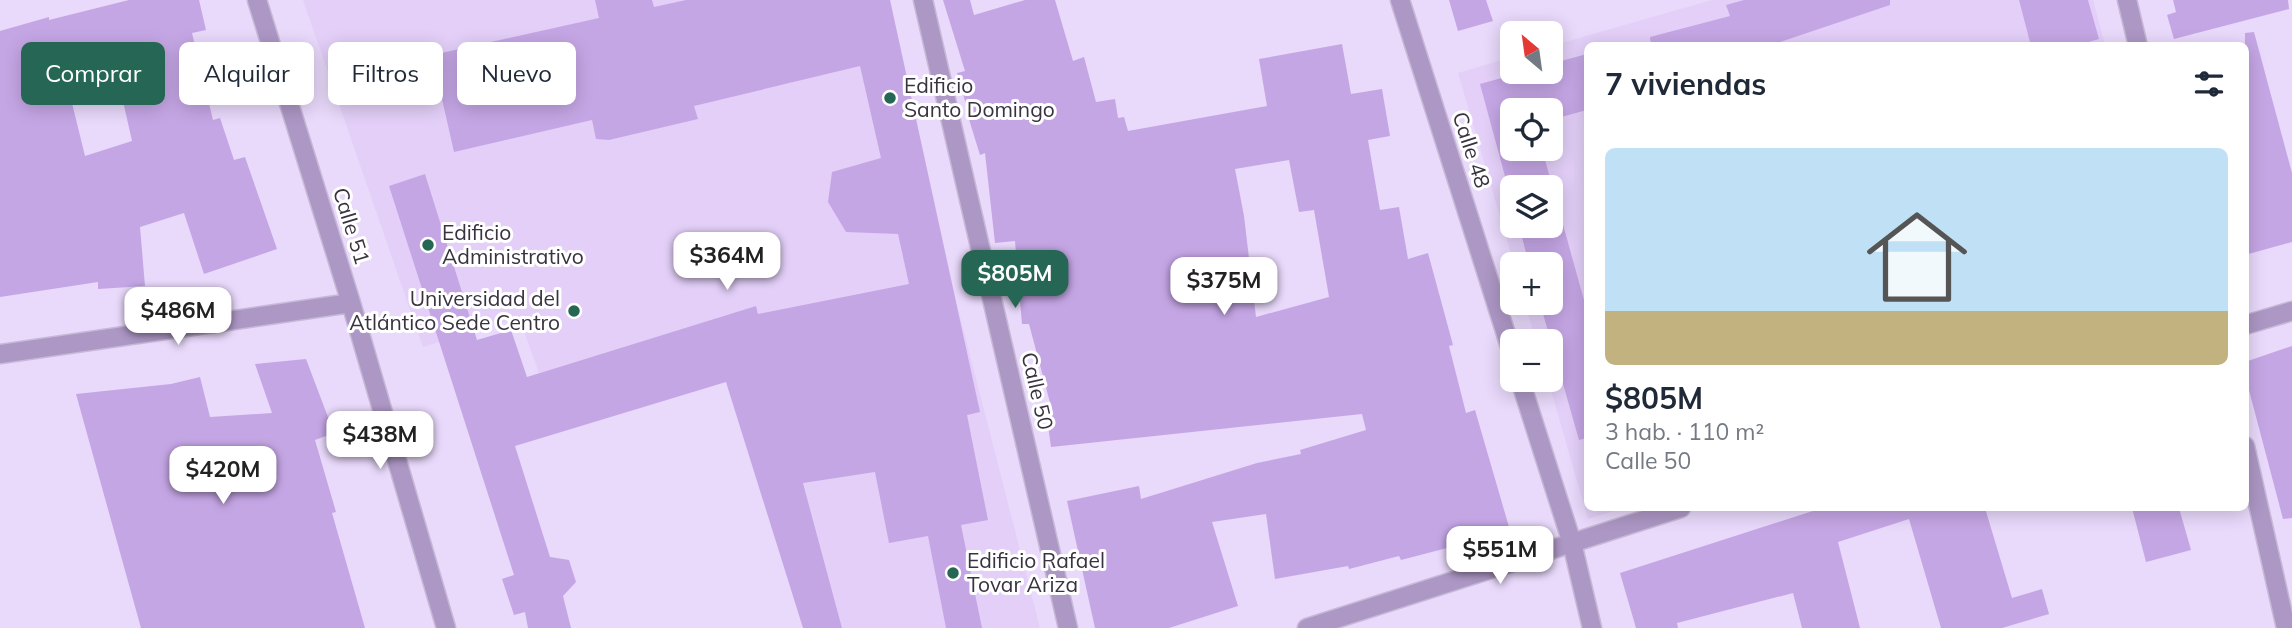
<!DOCTYPE html>
<html lang="es">
<head>
<meta charset="utf-8">
<style>
  :root { --surface:#fff; --page:#f2f2f3; --text:#1f2937; --muted:#747a83; --accent:#266654 }
  body { margin:0; font-family:Mulish,sans-serif; background:var(--page); color:var(--text); height:100vh; display:flex; flex-direction:column; font-size:26px; white-space:nowrap }
  * { box-sizing:border-box; margin:0 }
  p { font-size:23px; color:var(--muted) }
  .icon { flex:none; width:38px; height:38px; fill:none; stroke:currentColor; stroke-width:2; stroke-linecap:round; stroke-linejoin:round }
  .map { position:relative; flex:1; overflow:hidden }
  .drawer { position:absolute; left:1584px; top:42px; width:665px; height:469px; display:flex; flex-direction:column; background:var(--surface); border-radius:10px; box-shadow:0 4px 18px #0003 }
  .drawer>* { flex:none }
  .banner { position:absolute; left:21px; top:42px; width:665px; height:63px; display:flex; gap:14px }
  .needle { width:46px; rotate:331deg }
  .tools { position:absolute; left:1500px; top:21px; display:grid; gap:14px }
  .tools a { display:grid; place-items:center; width:63px; height:63px; border-radius:10px; background:var(--surface); box-shadow:0 4px 18px #0003; font-size:35px }
  .price { position:absolute; translate:-50% -60px; padding:0 16px; border-radius:14px; background:#fff; color:#222; font-size:23px; line-height:46px; filter:drop-shadow(0 2px 4px #0008) }
  .price::after { content:''; position:absolute; left:50%; top:42px; width:21px; height:16px; margin-left:-10px; background:inherit; clip-path:polygon(0 0,100% 0,50% 100%) }
  .price.current { background:var(--accent); color:#fff }
  ul { padding:0; list-style:none }
  li { display:grid; align-content:center; gap:14px; height:371px; padding:0 21px }
  li span { display:grid; place-items:center; height:217px; border-radius:10px; color:#555 }
  li>.icon { margin-inline-start:auto }
  span .icon { width:126px; height:126px; fill:#fffc; stroke-width:1 }
  li b { font-size:30px }
  h2 { display:flex; justify-content:space-between; align-items:center; height:84px; padding:0 21px; font-size:30px }
  .pill { padding:0 24px; border-radius:10px; background:var(--surface); box-shadow:0 4px 18px #0003; font-size:24px; line-height:63px }
  .pill.current { background:var(--accent); color:#fff }
  .map>svg:first-child { display:block }
</style>
</head>
<body>
<div class="map">
<svg width="2292" height="628" viewBox="0 0 2292 628">
  <rect width="100%" height="100%" fill="#e9d9fb"/>
  <!-- built -->
  <path fill="#e3cff8" fill-rule="evenodd" d="M303,0H890L957,305L1040,628H842L756,306L539,373L519,317L423,347Z
    M1712,0H2093L2105,45L1587,46V508H1624L1588,519L1548,380H1550V341H1536L1525,303H1550V264H1514L1458,73L1512,57V72H1550L1551,46ZM1512,110H1550V149H1512ZM1512,187H1550V226H1512Z"/>
  <!-- building -->
  <path fill="#c5a6e5" fill-rule="evenodd" d="M129,0H199L206,30L192,33L213,120L220,118L234,160L245,157L277,249L204,274L184,213L140,227L145,286L98,289V282L0,297V31L49,17V20ZM118,79L132,141L85,156L69,91Z
    M595,0H652L654,7L686,0H890L980,412L967,415L988,520L961,525L982,628H946L928,536L889,543L875,472L803,483L842,628H803L726,382L515,446L550,557L569,560L576,582L563,596L571,628H528L525,612L514,615L502,579L514,575L389,186L425,174L477,340L511,330L527,377L756,306L758,314L909,284L898,234L846,232L828,202L832,172L881,158L860,66L694,106L698,119L609,140L596,139L592,120L454,152L432,55L599,18Z
    M943,0H970L974,15L1025,0H1055L1073,61L1084,57L1096,102L1115,99L1118,118L1124,117L1128,131L1267,106L1259,59L1342,44L1351,94L1382,89L1390,136L1368,140L1380,210L1399,207L1408,259L1428,253L1453,345L1449,346L1466,413L1475,410L1509,527L1504,539L1448,554L1447,548L1401,560L1399,556L1349,569L1348,566L1275,579L1266,514L1212,522L1238,606L1169,628H1095L1067,501L1139,486L1141,499L1257,463L1301,454L1300,450L1366,430L1362,414L1051,447L1046,411L1052,410L1029,324H1022L1015,241L995,243L985,153L980,155L968,116L969,115L957,73L965,71ZM1289,160L1299,212L1314,210L1329,297L1256,317L1244,216L1235,169Z
    M1449,0H1486L1493,21L1458,31Z
    M1744,0H1890V5L1768,46H1651L1650,37L1730,16L1726,5Z
    M2019,0H2088L2099,39L2075,46H2031Z
    M2173,0H2288L2289,9L2174,39L2167,15L2176,12Z
    M2254,32L2292,173V242L2245,255V33Z
    M1587,54V110L1550,120V110H1512V149H1542L1587,311V438L1579,440L1540,303H1550V264H1529L1519,226H1550V187H1512V202L1480,84L1523,72H1550V64Z
    M2292,346V518L2283,519L2245,375V362Z
    M306,359L334,433L315,440L336,512L332,513L365,628H141L76,394L171,384L200,377L210,417L272,413L255,364Z
    M1822,508H1985L2012,598L2042,589L2049,614L2002,628H1941L1909,519L1838,542L1860,628H1802L1793,593L1677,623L1678,628H1636L1620,573Z
    M2132,508H2179L2191,550L2146,562Z"/>
  <g fill="none" stroke-linecap="round" stroke-linejoin="round">
    <!-- minor casing -->
    <g stroke="#c6b8d6" stroke-width="21">
      <path id="minor" d="M257,0L351,303L446,628
        M2127,0L2138,46
        M0,354L351,303
        M2245,446L2286,628
        M1572,543L1592,628"/>
    </g>
    <!-- tertiary casing -->
    <g stroke="#c6b8d6" stroke-width="21">
      <path id="tertiary" d="M923,0L1068,628
        M1400,0L1512,353
        M2245,325L2292,311
        M1520,380L1572,543
        M1307,628L1681,508"/>
    </g>
    <!-- minor -->
    <use href="#minor" stroke="#ad97c5" stroke-width="18"/>
    <!-- tertiary -->
    <use href="#tertiary" stroke="#ad97c5" stroke-width="18"/>
  </g>
  <!-- markers -->
  <g fill="#266654" stroke="#fff" stroke-width="2.5">
    <circle cx="890" cy="98" r="7"/>
    <circle cx="428" cy="245" r="7"/>
    <circle cx="574" cy="311" r="7"/>
    <circle cx="953" cy="573" r="7"/>
  </g>
  <g text-anchor="middle" stroke-width="6" stroke-linejoin="round" paint-order="stroke">
    <!-- poi labels -->
    <g font-size="21" fill="#393340" stroke="#fff" text-anchor="start">
      <text x="904" y="93">Edificio<tspan x="904" dy="24">Santo Domingo</tspan></text>
      <text x="442" y="240">Edificio<tspan x="442" dy="24">Administrativo</tspan></text>
      <text x="560" y="306" text-anchor="end">Universidad del<tspan x="560" dy="24">Atlántico Sede Centro</tspan></text>
      <text x="967" y="568">Edificio Rafael<tspan x="967" dy="24">Tovar Ariza</tspan></text>
    </g>
    <!-- street labels -->
    <g font-size="21" fill="#393340" stroke="#fff">
      <text transform="translate(1471 150) rotate(72)" y="7">Calle 48</text>
      <text transform="translate(351 226) rotate(73)" y="7">Calle 51</text>
      <text transform="translate(1037 391) rotate(77)" y="7">Calle 50</text>
    </g>
  </g>
</svg>
<div class="tools">
<a><svg class="needle" viewBox="-14 -14 28 28"><path d="M0-13l5 13h-10z" fill="#e53935"/><path d="M0 13l5-13h-10z" fill="#747a83"/></svg></a>
<a><svg class="icon" aria-label="locate" viewBox="0 0 24 24"><circle cx="12" cy="12" r="6"/><path d="M12 2v4M12 18v4M2 12h4M18 12h4"/></svg></a>
<a><svg class="icon" aria-label="layers" viewBox="0 0 24 24"><path d="M12 4l9 5-9 5-9-5zM3 14l9 5 9-5"/></svg></a>
<a>+</a>
<a>−</a>
</div>
<b class="price" style="left:727px;top:292px">$364M</b>
<b class="price current" style="left:1015px;top:310px">$805M</b>
<b class="price" style="left:1224px;top:317px">$375M</b>
<b class="price" style="left:178px;top:347px">$486M</b>
<b class="price" style="left:380px;top:471px">$438M</b>
<b class="price" style="left:223px;top:506px">$420M</b>
<b class="price" style="left:1500px;top:586px">$551M</b>
<div class="banner">
<a class="pill current">Comprar</a>
<a class="pill">Alquilar</a>
<a class="pill">Filtros</a>
<a class="pill">Nuevo</a>
</div>
<section class="drawer">
<h2>7 viviendas<svg class="icon" aria-label="filters" viewBox="0 0 24 24"><path d="M4 7h16M4 17h16"/><circle cx="9" cy="7" r="2"/><circle cx="15" cy="17" r="2"/></svg></h2>
<ul>
<li><span style="background:linear-gradient(#bfe0f5 75%,#c2b280 0)"><svg class="icon" aria-label="home" viewBox="0 0 24 24"><path d="M3 11l9-7 9 7M6 9v11h12V9"/></svg></span><div><b>$805M</b><p>3 hab. · 110 m²</p><p>Calle 50</p></div></li>
</ul>
</section>
</div>
</body>
</html>
